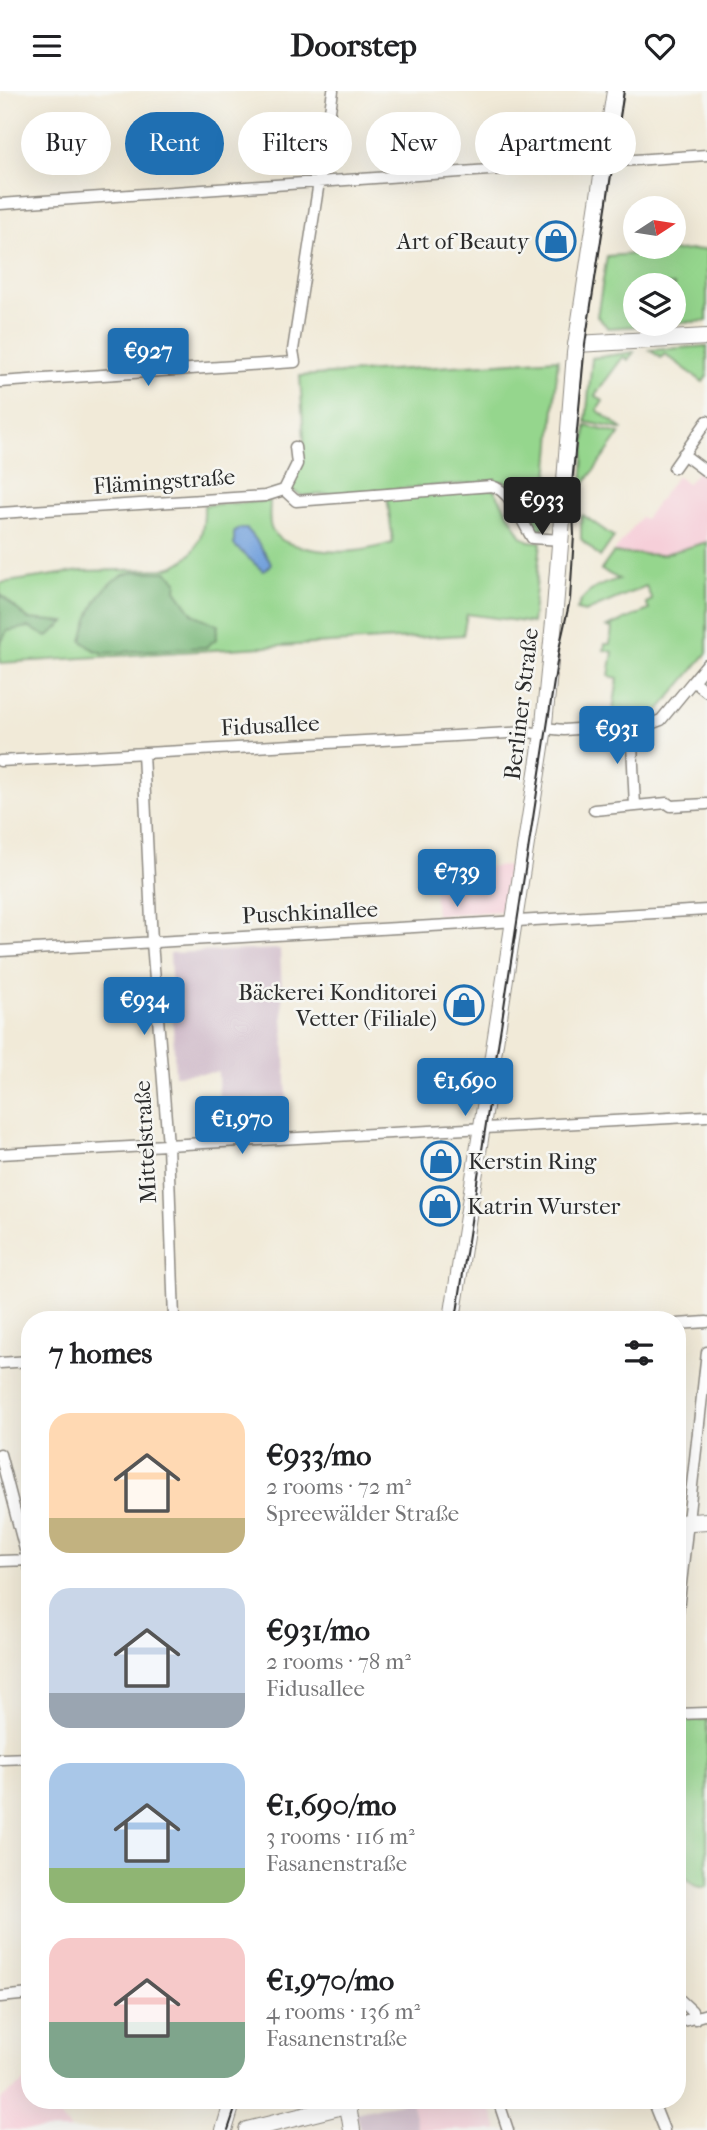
<!DOCTYPE html>
<html lang="en">
<head>
<meta charset="utf-8">
<style>
  :root { --surface:#fff; --page:#f2f2f2; --text:#202124; --muted:#757577; --accent:#1f6fb2 }
  body { margin:0; font-family:"IM FELL French Canon",serif; background:var(--page); color:var(--text); height:100vh; display:flex; flex-direction:column; font-size:26px; white-space:nowrap }
  * { box-sizing:border-box; margin:0 }
  p { font-size:23px; color:var(--muted) }
  .icon { flex:none; width:38px; height:38px; fill:none; stroke:currentColor; stroke-width:2; stroke-linecap:round; stroke-linejoin:round }
  .map { position:relative; flex:1; overflow:hidden }
  .details { position:absolute; left:21px; top:1220px; width:665px; height:798px; display:flex; flex-direction:column; background:var(--surface); border-radius:28px; box-shadow:0 7px 28px #0002 }
  .details>* { flex:none }
  .hud { position:absolute; left:21px; top:21px; width:665px; height:63px; display:flex; gap:14px }
  .needle { width:46px; rotate:78deg }
  .buttons { position:absolute; left:623px; top:105px; display:grid; gap:14px }
  .buttons a { display:grid; place-items:center; width:63px; height:63px; border-radius:50%; background:var(--surface); box-shadow:0 7px 28px #0002; font-size:35px }
  .price { position:absolute; translate:-50% -60px; padding:0 16px; border-radius:7px; background:var(--accent); color:#fff; font-size:23px; line-height:46px; filter:drop-shadow(0 2px 4px #0008) }
  .price::after { content:''; position:absolute; left:50%; top:42px; width:21px; height:16px; margin-left:-10px; background:inherit; clip-path:polygon(0 0,100% 0,50% 100%) }
  .price.current { background:#222; color:#fff }
  ul { padding:0; list-style:none }
  li { display:flex; align-items:center; gap:21px; height:175px; padding:0 28px }
  li span { display:grid; place-items:center; flex:none; width:196px; height:140px; border-radius:21px; color:#555 }
  li>.icon { margin-inline-start:auto }
  span .icon { width:84px; height:84px; fill:#fffc; stroke-width:1 }
  li b { font-size:30px }
  h2 { display:flex; justify-content:space-between; align-items:center; height:84px; padding:0 28px; font-size:30px }
  .pill { padding:0 24px; border-radius:32px; background:var(--surface); box-shadow:0 7px 28px #0002; font-size:24px; line-height:63px }
  .pill.current { background:var(--accent); color:#fff }
  header { display:flex; justify-content:space-between; align-items:center; height:91px; padding:0 28px; background:var(--surface); font-size:32px; font-weight:700 }
  .map>svg:first-child { display:block }
</style>
</head>
<body>
<header><svg class="icon" aria-label="menu" viewBox="0 0 24 24"><path d="M4 6h16M4 12h16M4 18h16"/></svg>Doorstep<svg class="icon" aria-label="heart" viewBox="0 0 24 24"><path d="M12 20l-8-8c-3-5 5-10 8-4 3-6 11-1 8 4z"/></svg></header>
<div class="map">
<svg width="707" height="2039" viewBox="0 0 707 2039">
  <rect width="100%" height="100%" fill="#f6f6f2"/>
  <filter id="ink" filterUnits="userSpaceOnUse"><feTurbulence type="fractalNoise" baseFrequency=".0143" numOctaves="2"/><feDisplacementMap in="SourceGraphic" scale="14" xChannelSelector="R" yChannelSelector="G"/><feConvolveMatrix kernelMatrix="1 2 1 2 8 2 1 2 1" color-interpolation-filters="sRGB"/></filter>
  <filter id="wash" filterUnits="userSpaceOnUse"><feTurbulence type="fractalNoise" baseFrequency=".00686" numOctaves="4" result="noise"/><feDisplacementMap in="SourceGraphic" scale="28" xChannelSelector="R" yChannelSelector="G"/><feGaussianBlur stdDeviation="1.57" result="paint"/><feColorMatrix in="noise" values="0 0 0 0 0 0 0 0 0 0 0 0 0 0 0 0 0 1.4 0 .05"/><feComposite in="paint" operator="in"/></filter>
  <g filter="url(#wash)">
    <rect width="100%" height="100%" fill="#f1ead8"/>
    <!-- built -->
    <path fill="#f6cfd9" d="M698,380L707,388V451L661,464L613,462L641,426L645,428L677,385L687,393Z
      M508,775L502,820L436,824L433,780Z
      M29,1987L30,2009H47L71,2039H0V2009Z
      M411,2009H489L498,2039H418Z"/>
    <!-- industrial -->
    <path fill="#d1bdcb" d="M280,858L288,1035L220,1037L218,981L175,984L170,862Z
      M411,2009L418,2039H360L355,2022Z"/>
    <!-- green -->
    <path fill="#95d68d" stroke="#60805c" stroke-width="2" d="M707,158V230L674,232V194H635V233H668L608,237L597,225L607,165Z
      M707,255V285L703,291L665,263L661,267L650,259Z
      M634,261L628,269L623,266L595,304L603,310L597,319L624,339L586,331L592,267Z
      M558,268L544,437L533,439L505,390L302,405L289,398L301,375L304,348L300,285Z
      M586,335L620,343L582,396Z
      M494,398L522,446L529,450L541,451L532,532L467,523L463,544L0,572V492L81,480L163,478C196,472 205,444 204,414L270,410C270,418 268,428 271,437C278,459 336,462 355,460C368,459 380,455 393,452L387,405Z
      M583,424L614,446L600,466L581,448V427Z
      M707,451V562L656,623L650,625L612,627L618,587L609,585L613,561L604,559L605,553H610L612,537L607,536L649,519L646,512L652,509L646,495L585,521L577,519C582,500 602,493 619,488L601,479L613,462L661,464Z
      M707,1628V1796C691,1798 685,1786 677,1775V1630Z"/>
    <!-- forest -->
    <path fill="#78b778" stroke="#527152" stroke-width="2" d="M136,481H167L177,490L176,499L193,523L218,534L216,548L206,556L104,562L94,559L82,550C87,527 97,499 119,486C123,483 131,482 136,481Z
      M0,503L28,528L65,531L47,546L29,536L7,540L0,553Z"/>
    <!-- water -->
    <path fill="#73a1dc" stroke="#4f6684" stroke-width="2" d="M238,438H247C257,448 263,460 271,472L267,478L263,480L234,454V442Z"/>
  </g>
  <g filter="url(#ink)">
    <g fill="none" stroke-linecap="round" stroke-linejoin="round">
      <!-- street casing -->
      <g stroke="#8e8a82" stroke-width="13">
        <path id="street" d="M0,113L707,64
          M0,291L295,271L293,259L333,0
          M683,363L707,381
          M674,377L707,330
          M284,399L296,410L492,395C511,400 522,431 532,447L561,449
          M0,422L265,405L284,399L297,373L295,356
          M693,590L707,573
          M631,633L635,715
          M544,637L564,639L653,632L661,629L693,590L707,601
          M143,662L152,851L168,1054L174,1228
          M0,670L528,641L543,643
          M594,719L667,712L671,715L707,713
          M0,860L707,819
          M0,1063L707,1025
          M677,1233L707,1231
          M0,1272L30,1270
          M0,1363L30,1478
          M0,1470L30,1469
          M677,1528L707,1261
          M677,1623L707,1622
          M0,1668L30,1667
          M0,1906L30,1903
          M677,1906L692,1920L695,1928
          M677,1932L707,1923
          M498,2009L508,2039
          M652,2009L664,2039
          M347,2014L365,2009"/>
      </g>
      <!-- secondary casing -->
      <g stroke="#8e8a82" stroke-width="18">
        <path id="secondary" d="M576,253L707,246
          M452,1228L543,643L554,530L575,262L615,0
          M677,1432L707,1430
          M347,2009L352,2039
          M224,2039L233,2009
          M247,2039L347,2014"/>
      </g>
      <!-- street -->
      <use href="#street" stroke="#fff" stroke-width="10"/>
      <!-- secondary -->
      <use href="#secondary" stroke="#fff" stroke-width="16"/>
      <!-- tram -->
      <path stroke="#2b2b2b" stroke-width="2" d="M456,1228L559,558L570,509L574,444L572,393L585,253L624,0
        M228,2039L238,2009"/>
    </g>
  </g>
  <!-- icons -->
  <defs>
    <g id="shop-ring" transform="scale(2.0125)"><circle r="9.5" fill="#f6f6f2" stroke="#1f6fb2" stroke-width="1.5"/><path d="M-5-2.5h2.3a2.7 3.5 0 0 1 5.4 0H5L5.5 6h-11ZM-1.5-2.5h3a1.5 2.3 0 0 0-3 0Z" fill="#1f6fb2"/></g>
  </defs>
  <g fill-rule="evenodd">
    <use href="#shop-ring" x="556" y="150"/>
    <use href="#shop-ring" x="464" y="914"/>
    <use href="#shop-ring" x="441" y="1070"/>
    <use href="#shop-ring" x="440" y="1115"/>
  </g>
  <g text-anchor="middle" stroke-width="5" stroke-linejoin="round" paint-order="stroke">
    <!-- poi labels -->
    <g font-size="23" fill="#2b2b2b" stroke="#f6f6f2" text-anchor="end">
      <text x="529" y="158">Art of Beauty</text>
      <text x="437" y="909">Bäckerei Konditorei<tspan x="437" dy="26">Vetter (Filiale)</tspan></text>
      <text x="468" y="1078" text-anchor="start">Kerstin Ring</text>
      <text x="467" y="1123" text-anchor="start">Katrin Wurster</text>
    </g>
    <!-- street labels -->
    <g font-size="23" fill="#2b2b2b" stroke="#f6f6f2">
      <text transform="translate(164 390) rotate(-4)" y="8">Flämingstraße</text>
      <text transform="translate(521 613) rotate(-83)" y="8">Berliner Straße</text>
      <text transform="translate(270 634) rotate(-3)" y="8">Fidusallee</text>
      <text transform="translate(310 821) rotate(-3)" y="8">Puschkinallee</text>
      <text transform="translate(145 1051) rotate(-93)" y="8">Mittelstraße</text>
    </g>
  </g>
</svg>
<div class="buttons">
<a><svg class="needle" viewBox="-14 -14 28 28"><path d="M0-13l5 13h-10z" fill="#e53935"/><path d="M0 13l5-13h-10z" fill="#757577"/></svg></a>
<a><svg class="icon" aria-label="layers" viewBox="0 0 24 24"><path d="M12 4l9 5-9 5-9-5zM3 14l9 5 9-5"/></svg></a>
</div>
<b class="price" style="left:148px;top:297px">€927</b>
<b class="price current" style="left:542px;top:446px">€933</b>
<b class="price" style="left:617px;top:675px">€931</b>
<b class="price" style="left:457px;top:818px">€739</b>
<b class="price" style="left:144px;top:946px">€934</b>
<b class="price" style="left:465px;top:1027px">€1,690</b>
<b class="price" style="left:242px;top:1065px">€1,970</b>
<div class="hud">
<a class="pill">Buy</a>
<a class="pill current">Rent</a>
<a class="pill">Filters</a>
<a class="pill">New</a>
<a class="pill">Apartment</a>
</div>
<section class="details">
<h2>7 homes<svg class="icon" aria-label="filters" viewBox="0 0 24 24"><path d="M4 7h16M4 17h16"/><circle cx="9" cy="7" r="2"/><circle cx="15" cy="17" r="2"/></svg></h2>
<ul>
<li><span style="background:linear-gradient(#ffd9b3 75%,#c2b280 0)"><svg class="icon" aria-label="home" viewBox="0 0 24 24"><path d="M3 11l9-7 9 7M6 9v11h12V9"/></svg></span><div><b>€933/mo</b><p>2 rooms · 72 m²</p><p>Spreewälder Straße</p></div></li>
<li><span style="background:linear-gradient(#c9d6e8 75%,#9aa5b1 0)"><svg class="icon" aria-label="home" viewBox="0 0 24 24"><path d="M3 11l9-7 9 7M6 9v11h12V9"/></svg></span><div><b>€931/mo</b><p>2 rooms · 78 m²</p><p>Fidusallee</p></div></li>
<li><span style="background:linear-gradient(#a9c7e8 75%,#8fb573 0)"><svg class="icon" aria-label="home" viewBox="0 0 24 24"><path d="M3 11l9-7 9 7M6 9v11h12V9"/></svg></span><div><b>€1,690/mo</b><p>3 rooms · 116 m²</p><p>Fasanenstraße</p></div></li>
<li><span style="background:linear-gradient(#f6c9c9 60%,#7fa58c 0)"><svg class="icon" aria-label="home" viewBox="0 0 24 24"><path d="M3 11l9-7 9 7M6 9v11h12V9"/></svg></span><div><b>€1,970/mo</b><p>4 rooms · 136 m²</p><p>Fasanenstraße</p></div></li>
</ul>
</section>
</div>
</body>
</html>
